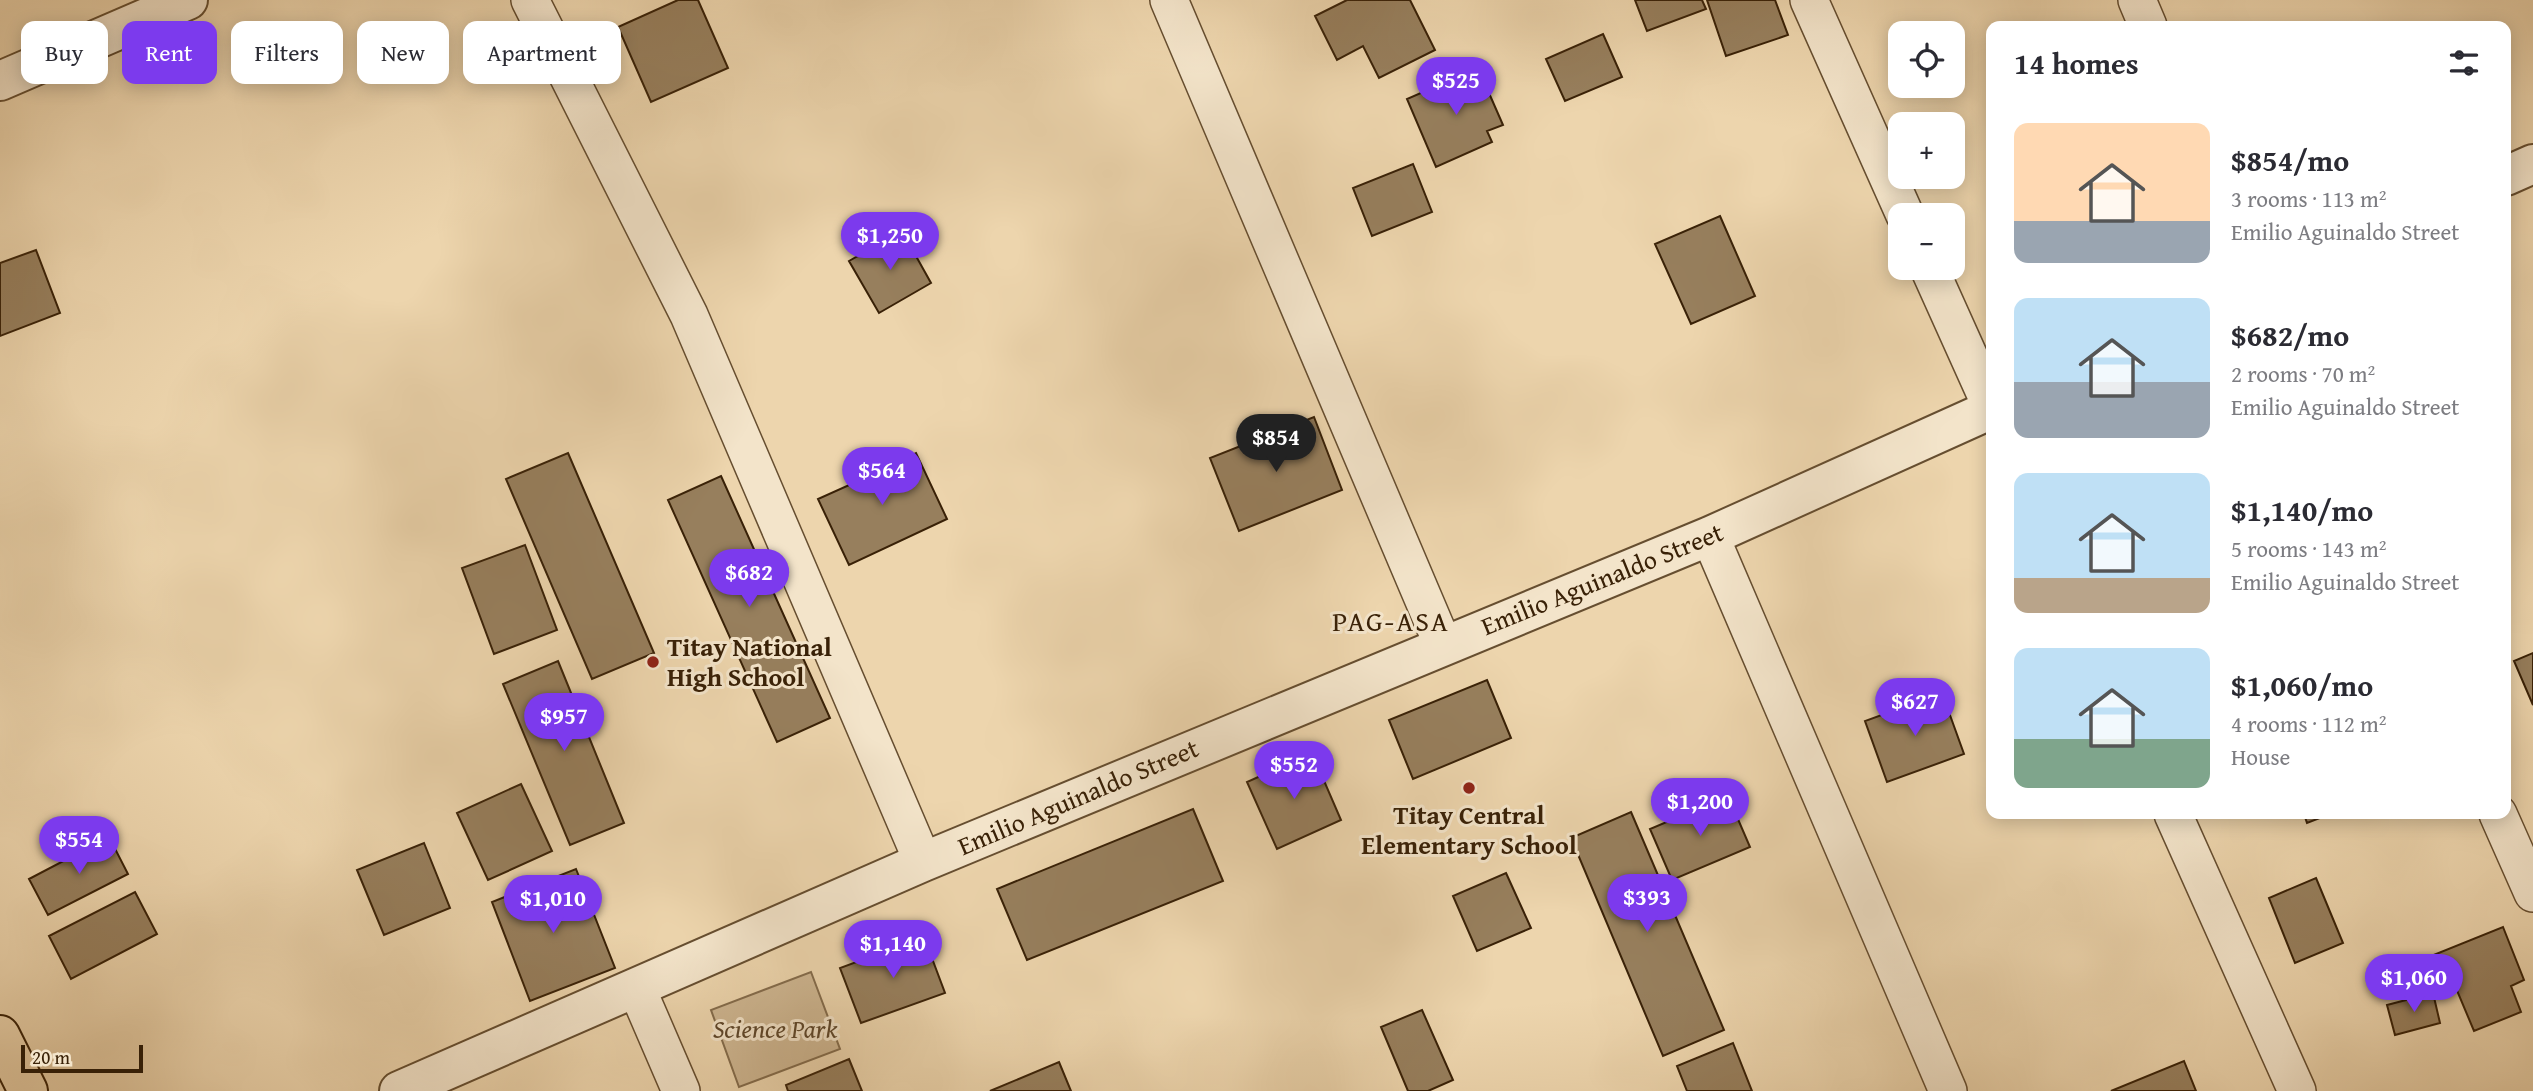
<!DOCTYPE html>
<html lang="en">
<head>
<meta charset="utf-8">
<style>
  :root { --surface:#fff; --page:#f7f7f7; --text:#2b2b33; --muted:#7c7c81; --accent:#7c3aed }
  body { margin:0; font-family:"Gentium Book Plus",serif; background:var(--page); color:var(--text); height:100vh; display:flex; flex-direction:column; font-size:26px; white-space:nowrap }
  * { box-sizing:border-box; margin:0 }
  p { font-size:23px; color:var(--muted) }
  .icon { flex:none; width:38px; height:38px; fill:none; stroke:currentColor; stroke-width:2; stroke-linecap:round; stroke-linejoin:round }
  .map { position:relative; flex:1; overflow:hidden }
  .panel { position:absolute; left:1986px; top:21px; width:525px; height:798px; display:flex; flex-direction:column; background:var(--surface); border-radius:14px; box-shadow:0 4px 18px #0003 }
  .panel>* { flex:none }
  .hud { position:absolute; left:21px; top:21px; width:665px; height:63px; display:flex; gap:14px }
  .controls { position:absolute; left:1888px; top:21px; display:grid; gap:14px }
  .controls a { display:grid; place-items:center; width:77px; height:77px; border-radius:14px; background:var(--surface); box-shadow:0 4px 18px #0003; font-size:35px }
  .scale { position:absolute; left:21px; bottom:18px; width:122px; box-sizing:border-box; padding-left:7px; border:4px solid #392107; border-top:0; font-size:19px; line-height:24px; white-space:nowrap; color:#392107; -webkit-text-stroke:5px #f3e4ca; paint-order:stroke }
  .price { position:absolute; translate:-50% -60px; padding:0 16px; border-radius:24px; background:var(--accent); color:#fff; font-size:23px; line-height:46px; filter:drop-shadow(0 2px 4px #0008) }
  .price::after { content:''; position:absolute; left:50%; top:42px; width:21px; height:16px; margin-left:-10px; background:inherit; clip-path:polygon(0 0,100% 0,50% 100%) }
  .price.current { background:#222; color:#fff }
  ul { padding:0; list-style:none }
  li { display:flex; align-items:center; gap:21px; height:175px; padding:0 28px }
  li span { display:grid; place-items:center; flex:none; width:196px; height:140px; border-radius:14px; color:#555 }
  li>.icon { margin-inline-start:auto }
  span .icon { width:84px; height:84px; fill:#fffc; stroke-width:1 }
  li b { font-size:30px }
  h2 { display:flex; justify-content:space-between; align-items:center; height:84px; padding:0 28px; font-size:30px }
  .tag { padding:0 24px; border-radius:14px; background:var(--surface); box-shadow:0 4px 18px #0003; font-size:24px; line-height:63px }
  .tag.current { background:var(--accent); color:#fff }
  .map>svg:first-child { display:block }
</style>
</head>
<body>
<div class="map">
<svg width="2533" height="1091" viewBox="0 0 2533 1091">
  <rect width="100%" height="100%" fill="#edd5ad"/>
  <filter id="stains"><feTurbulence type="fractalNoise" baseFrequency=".00286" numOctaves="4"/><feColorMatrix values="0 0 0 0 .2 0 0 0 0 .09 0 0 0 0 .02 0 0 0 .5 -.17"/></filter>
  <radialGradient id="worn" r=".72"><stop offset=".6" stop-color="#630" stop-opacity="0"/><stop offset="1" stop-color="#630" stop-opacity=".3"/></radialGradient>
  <!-- green -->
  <path fill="#ceb691" stroke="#846c4c" stroke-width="2" d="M811,972L840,1049L739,1087L711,1010Z"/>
  <!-- building -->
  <path fill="#977f5d" stroke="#392107" stroke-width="2" d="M678,0H698L728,68L651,102L618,27Z
    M1347,0H1410L1435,50L1379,78L1363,46L1337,60L1315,16Z
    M1635,0H1702L1706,9L1647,31Z
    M1707,0H1775L1788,35L1726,56Z
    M1603,34L1622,77L1565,101L1546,59Z
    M1478,68L1503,125L1487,131L1492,142L1436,167L1407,99Z
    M1413,164L1432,212L1372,236L1353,188Z
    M1720,216L1755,296L1691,324L1655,244Z
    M902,231L931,283L879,313L849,261Z
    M36,250L60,313L0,336V263Z
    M1314,417L1342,490L1239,531L1210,458Z
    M568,453L654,653L592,679L506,479Z
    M885,453L891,466L916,453L947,519L849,565L818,499L856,482L851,469Z
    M721,476L830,718L777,742L668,500Z
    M525,545L557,630L494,654L462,568Z
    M2533,653V705L2514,661Z
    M558,661L624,823L570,845L503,684Z
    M1487,680L1511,738L1413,779L1389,720Z
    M1942,693L1964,754L1887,782L1865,721Z
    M1312,753L1341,820L1277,849L1247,782Z
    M521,784L552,851L488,880L457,813Z
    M1728,796L1750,847L1672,880L1650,829Z
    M1193,809L1223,881L1027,960L997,889Z
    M1631,812L1724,1030L1663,1056L1571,838Z
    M2304,814H2330L2307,823Z
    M109,837L128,874L48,915L29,879Z
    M424,843L450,908L384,935L357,870Z
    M576,869L615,968L530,1001L492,902Z
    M1506,873L1531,928L1477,951L1453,896Z
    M2316,878L2343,943L2295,963L2269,898Z
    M135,892L157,934L71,979L49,936Z
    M2503,927L2524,980L2511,986L2521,1012L2474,1031L2456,988L2445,989L2431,956Z
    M924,937L945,993L861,1023L840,968Z
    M2433,993L2440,1023L2395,1035L2387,1005Z
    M1422,1010L1453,1080L1428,1091H1408L1381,1027Z
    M1733,1043L1752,1091H1687L1677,1066Z
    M849,1059L862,1091H788L786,1085Z
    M2184,1061L2196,1091H2111Z
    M1059,1062L1071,1091H990Z"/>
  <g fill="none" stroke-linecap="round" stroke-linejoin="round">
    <!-- minor casing -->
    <g stroke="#664e30" stroke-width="40">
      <path id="minor" d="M530,0L689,315L923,862
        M1169,0L1443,645
        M1809,0L1905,215
        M2137,0L2148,26
        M1929,268L1992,408
        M1710,536L1948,1091
        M2173,814L2297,1091
        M2498,814L2533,893
        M637,989L681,1091"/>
    </g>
    <!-- tertiary casing -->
    <g stroke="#664e30" stroke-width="42">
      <path id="tertiary" d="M0,81L188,0
        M2506,176L2533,164
        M399,1091L923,862L1710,536L1992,409"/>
    </g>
    <!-- trunk casing -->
    <g stroke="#392107" stroke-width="42">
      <path id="trunk" d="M0,1035L28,1091"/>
    </g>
    <!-- minor -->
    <use href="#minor" stroke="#f3e4ca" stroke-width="37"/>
    <!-- tertiary -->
    <use href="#tertiary" stroke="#f3e4ca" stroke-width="38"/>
    <!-- trunk -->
    <use href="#trunk" stroke="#edd5ad" stroke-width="38"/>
  </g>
  <!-- markers -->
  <g fill="#8f2418" stroke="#f3e4ca" stroke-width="2.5">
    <circle cx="653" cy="662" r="7"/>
    <circle cx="1469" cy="788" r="7"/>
  </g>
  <g text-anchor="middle" stroke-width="6" stroke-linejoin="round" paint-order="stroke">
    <!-- street labels -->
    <g font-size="26" fill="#392107" stroke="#f3e4ca">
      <text transform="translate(1602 579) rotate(-22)" y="9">Emilio Aguinaldo Street</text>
      <text transform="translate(1078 797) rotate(-23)" y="9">Emilio Aguinaldo Street</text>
    </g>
    <!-- poi labels -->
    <g font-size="26" font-weight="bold" fill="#392107" stroke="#f3e4ca" text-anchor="start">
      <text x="667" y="656">Titay National<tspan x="667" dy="30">High School</tspan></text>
      <text x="1469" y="824" text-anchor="middle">Titay Central<tspan x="1469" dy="30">Elementary School</tspan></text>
    </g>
    <!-- park labels -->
    <g font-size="26" font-style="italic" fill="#5e462a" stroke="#f3e4ca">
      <text x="775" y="1038">Science Park</text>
    </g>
    <!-- neighbourhood labels -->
    <g font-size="28" letter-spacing="2" fill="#392107" stroke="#f3e4ca">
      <text x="1391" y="631">PAG-ASA</text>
    </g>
  </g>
  <rect width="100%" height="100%" filter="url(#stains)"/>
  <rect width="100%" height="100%" fill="url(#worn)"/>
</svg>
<div class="controls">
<a><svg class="icon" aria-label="locate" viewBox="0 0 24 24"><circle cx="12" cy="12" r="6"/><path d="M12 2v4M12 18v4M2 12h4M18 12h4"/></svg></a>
<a>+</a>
<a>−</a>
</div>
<div class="scale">20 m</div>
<b class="price" style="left:1456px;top:117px">$525</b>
<b class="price" style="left:890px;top:272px">$1,250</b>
<b class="price current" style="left:1276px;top:474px">$854</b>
<b class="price" style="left:882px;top:507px">$564</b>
<b class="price" style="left:749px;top:609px">$682</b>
<b class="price" style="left:1915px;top:738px">$627</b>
<b class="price" style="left:564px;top:753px">$957</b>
<b class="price" style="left:1294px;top:801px">$552</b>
<b class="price" style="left:1700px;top:838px">$1,200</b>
<b class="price" style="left:79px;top:876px">$554</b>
<b class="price" style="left:1647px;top:934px">$393</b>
<b class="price" style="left:553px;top:935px">$1,010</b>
<b class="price" style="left:893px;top:980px">$1,140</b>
<b class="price" style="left:2414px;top:1014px">$1,060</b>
<div class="hud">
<a class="tag">Buy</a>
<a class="tag current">Rent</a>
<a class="tag">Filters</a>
<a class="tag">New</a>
<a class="tag">Apartment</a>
</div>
<section class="panel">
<h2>14 homes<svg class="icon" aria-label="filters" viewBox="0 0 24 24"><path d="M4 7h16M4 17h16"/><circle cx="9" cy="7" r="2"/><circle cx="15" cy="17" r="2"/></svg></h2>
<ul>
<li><span style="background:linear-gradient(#ffd9b3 70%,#9aa5b1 0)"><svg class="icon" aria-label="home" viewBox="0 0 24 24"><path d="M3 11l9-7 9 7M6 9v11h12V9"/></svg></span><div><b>$854/mo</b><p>3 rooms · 113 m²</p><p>Emilio Aguinaldo Street</p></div></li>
<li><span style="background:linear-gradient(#bfe0f5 60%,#9aa5b1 0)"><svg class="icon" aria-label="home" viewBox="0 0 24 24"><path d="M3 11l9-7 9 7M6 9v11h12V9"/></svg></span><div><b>$682/mo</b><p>2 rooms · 70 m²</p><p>Emilio Aguinaldo Street</p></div></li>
<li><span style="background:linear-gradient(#bfe0f5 75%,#b9a48a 0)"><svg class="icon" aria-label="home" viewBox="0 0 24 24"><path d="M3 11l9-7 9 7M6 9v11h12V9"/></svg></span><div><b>$1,140/mo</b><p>5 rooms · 143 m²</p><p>Emilio Aguinaldo Street</p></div></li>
<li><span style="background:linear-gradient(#bfe0f5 65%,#7fa58c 0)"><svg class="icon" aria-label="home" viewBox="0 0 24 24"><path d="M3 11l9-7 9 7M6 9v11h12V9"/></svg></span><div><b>$1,060/mo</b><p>4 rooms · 112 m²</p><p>House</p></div></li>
</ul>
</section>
</div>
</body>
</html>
